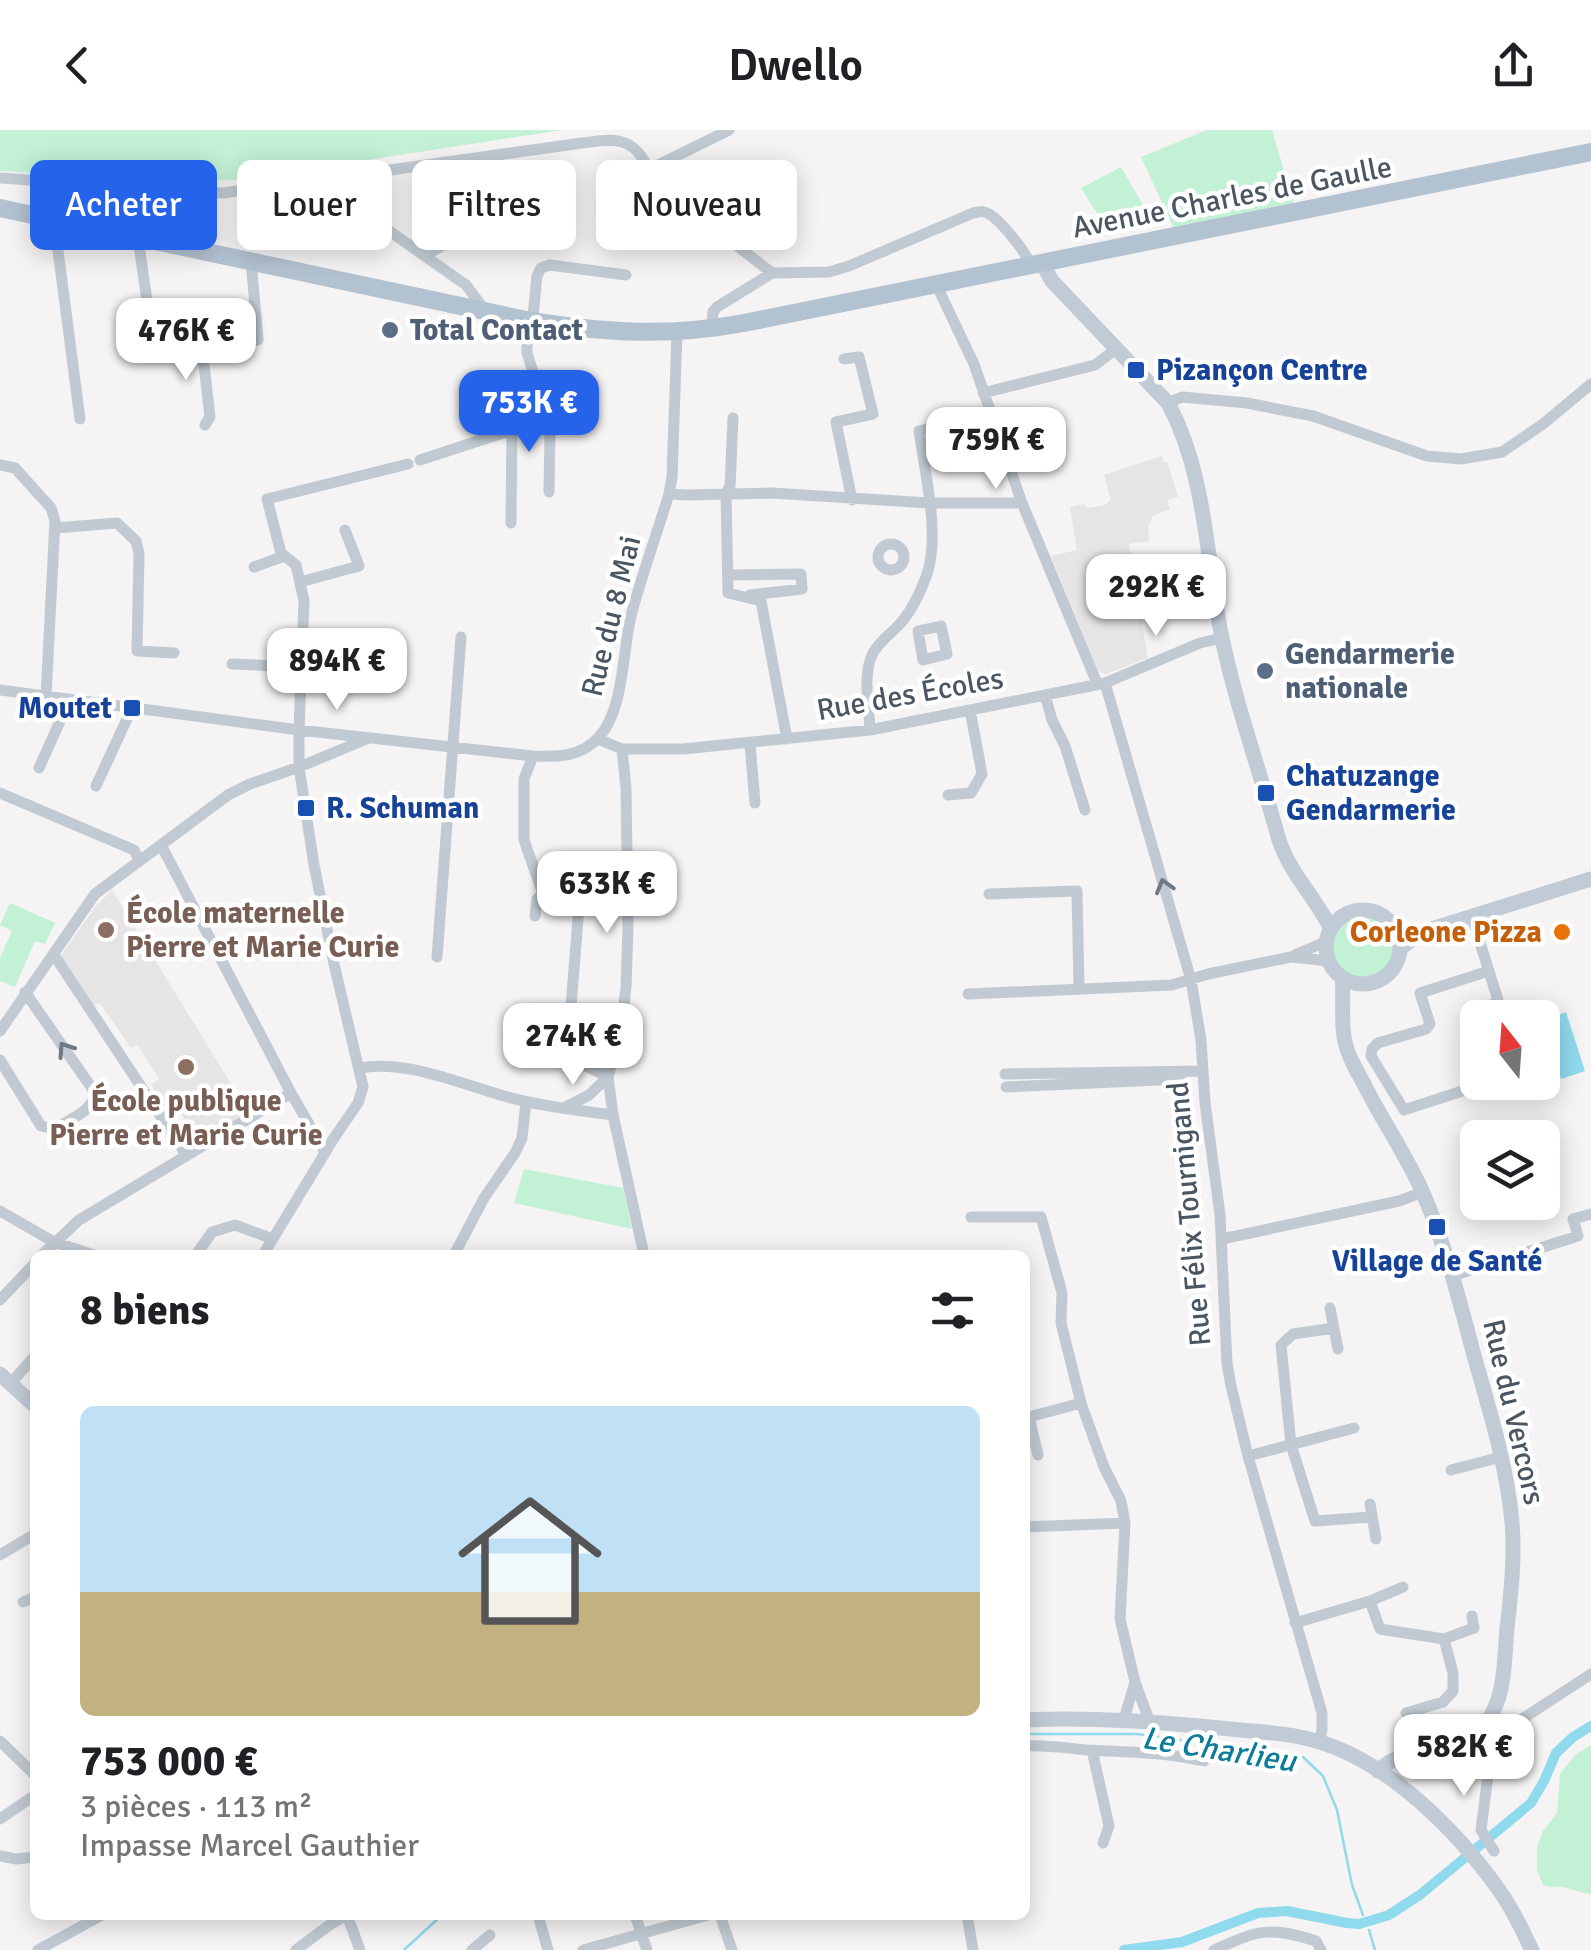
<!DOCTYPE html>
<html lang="fr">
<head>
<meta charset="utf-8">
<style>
  :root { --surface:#fff; --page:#f6f6f6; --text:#202124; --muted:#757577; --line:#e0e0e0; --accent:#2563eb }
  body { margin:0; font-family:Signika,sans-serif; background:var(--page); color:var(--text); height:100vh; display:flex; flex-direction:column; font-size:38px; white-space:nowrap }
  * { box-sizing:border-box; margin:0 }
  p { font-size:32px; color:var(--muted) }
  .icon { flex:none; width:55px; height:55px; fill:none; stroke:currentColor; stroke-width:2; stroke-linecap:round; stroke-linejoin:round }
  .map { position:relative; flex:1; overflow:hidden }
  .details { position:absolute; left:30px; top:1120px; width:1000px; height:670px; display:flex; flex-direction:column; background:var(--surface); border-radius:15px; box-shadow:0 5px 25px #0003 }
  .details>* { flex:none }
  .hud { position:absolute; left:30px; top:30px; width:1000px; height:90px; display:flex; gap:20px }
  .needle { width:65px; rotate:343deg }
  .buttons { position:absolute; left:1460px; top:870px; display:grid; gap:20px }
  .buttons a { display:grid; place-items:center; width:100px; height:100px; border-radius:15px; background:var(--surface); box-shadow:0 5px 25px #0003; font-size:50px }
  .price { position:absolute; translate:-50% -85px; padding:0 22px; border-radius:20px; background:#fff; color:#222; font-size:32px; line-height:65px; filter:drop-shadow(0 2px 5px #0008) }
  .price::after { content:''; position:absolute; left:50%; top:60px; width:30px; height:22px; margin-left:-15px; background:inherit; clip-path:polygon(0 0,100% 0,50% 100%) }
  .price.on { background:var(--accent); color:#fff }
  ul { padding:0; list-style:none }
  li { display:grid; align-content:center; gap:20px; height:530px; padding:0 50px }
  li+li { border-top:2px solid var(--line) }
  li span { display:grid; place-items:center; height:310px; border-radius:15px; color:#555 }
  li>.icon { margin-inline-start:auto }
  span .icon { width:180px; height:180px; fill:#fffc; stroke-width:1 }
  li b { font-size:42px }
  h2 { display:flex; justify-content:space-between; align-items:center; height:120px; padding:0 50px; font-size:42px }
  .pill { padding:0 35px; border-radius:15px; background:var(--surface); box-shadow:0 5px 25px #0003; font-size:35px; line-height:90px }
  .pill.on { background:var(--accent); color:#fff }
  header { display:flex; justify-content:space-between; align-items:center; height:130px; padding:0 50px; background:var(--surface); font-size:45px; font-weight:600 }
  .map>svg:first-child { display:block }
</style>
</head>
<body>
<header><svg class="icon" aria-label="back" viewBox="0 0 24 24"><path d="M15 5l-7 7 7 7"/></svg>Dwello<svg class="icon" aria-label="share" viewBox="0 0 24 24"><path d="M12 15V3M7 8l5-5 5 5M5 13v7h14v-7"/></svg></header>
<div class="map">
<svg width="1591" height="1820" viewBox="0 0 1591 1820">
  <rect width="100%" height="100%" fill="#f5f3f3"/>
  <!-- education -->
  <path fill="#e6e4e5" d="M1162,326L1164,332H1167L1178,367L1167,370L1170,379L1153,386L1148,397L1149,411L1129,414L1148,528L1106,544L1098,541L1051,426L1077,420L1070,377L1084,374L1087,378L1105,375L1111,370L1104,345Z
    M112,760L249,983L193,1016L188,1014L180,1002L188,995L180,982L171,987L151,955L159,949L138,915L131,918L100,873L92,876L60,827L95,777Z"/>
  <!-- green -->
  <path fill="#c3f1d5" d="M0,0H562L238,50L180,51L0,41Z
    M1207,0H1272L1294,74L1174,99L1141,27Z
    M1121,37L1143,75L1102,91L1081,58Z
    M10,773L55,793L45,814L35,811L15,857L0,851V828L12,801L0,795Z
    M1333 817a30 30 0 1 1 60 0a30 30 0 1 1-60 0Z
    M524,1039L623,1058L632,1099L514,1073Z
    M1591,1615V1764C1581,1763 1574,1760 1564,1757C1556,1756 1551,1758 1543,1755L1537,1740V1717L1543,1701L1557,1683L1560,1644L1576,1624Z"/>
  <!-- water -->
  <path fill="#90daee" d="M1566,882L1585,941L1561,949L1543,890Z"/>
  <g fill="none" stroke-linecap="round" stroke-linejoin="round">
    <!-- stream -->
    <path stroke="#90daee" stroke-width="2.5" d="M1025,1604H1137L1303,1627L1323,1646L1337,1680L1352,1755L1363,1785
      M1369,1800L1375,1820
      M404,1820L442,1785"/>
    <!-- canal -->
    <path stroke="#90daee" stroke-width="10" d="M1124,1820L1182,1812L1258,1783L1287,1781L1347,1793L1359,1794L1389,1785L1421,1764L1531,1673L1544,1651L1556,1623L1573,1607L1591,1596"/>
    <!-- street -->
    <path stroke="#c1cad2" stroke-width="11" d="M648,40L729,0
      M0,48L223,63L326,49L330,58L341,67L466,155L481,175L480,181
      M326,49L582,13C594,12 610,8 622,12C647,18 653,57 669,75L727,108L772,143
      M54,90L80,289
      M138,108L152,206
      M426,125L445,114L482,107L479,76L529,68
      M936,154L974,234L1022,373L1097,553
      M193,199L202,217L210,287L205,295
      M712,199L713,182L717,177L772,143L829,142L849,136L973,83C980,82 982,80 989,84C1001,91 1026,122 1031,135
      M202,217L258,210L252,142L253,133
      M844,229L859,227L873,284L836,292L852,370
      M983,263L1095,235L1116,219
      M1168,273L1182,267L1247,273L1313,286L1427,326L1461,329L1502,322L1543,294L1591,254
      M547,285L550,301L549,362
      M733,288L730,356L726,363L728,463L761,471L787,609
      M420,330L512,300L547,285L527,223V209L533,186L537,146L541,138L550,135L626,145
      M0,335L15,338L51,378L55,391L46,566
      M669,364L687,365L772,363L929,373H1022
      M511,393L512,300
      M55,398L117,393L136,411L139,424L137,521L174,523
      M878 427a13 13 0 1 1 26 0a13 13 0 1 1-26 0Z
      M254,437L284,426
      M728,445L801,444L802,459L750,465
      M300,452L359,436L345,400
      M941,496L947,524L923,530L918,501Z
      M232,534L301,537L361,535L362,523
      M1105,553L1191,850L1201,910L1205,973L1220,1085L1227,1233L1231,1256L1248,1326L1322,1583V1600L1319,1612
      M0,560L299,600L533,626C557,627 581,627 598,608C625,580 622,519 632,482C643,442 657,403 669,364L672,347L677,202
      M1045,565L1052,590L1065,616L1085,680
      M870,600C869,577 862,544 873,523C881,509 895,501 904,489C913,478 921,460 926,447C941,407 925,343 919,301L947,295L950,318L922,321
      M598,609L622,619H683L870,600L1105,553L1200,513L1222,508
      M750,614L755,673
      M622,619L626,658L628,797L626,857L621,901L608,947L613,985L644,1125
      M533,626L524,649V710L543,764L571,765L579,777L567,926
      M39,638L70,569
      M96,656L132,578
      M0,663L134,720L139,730
      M948,665L971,663L982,644L970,580
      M161,715L291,963L325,1022
      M989,764L1077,761L1079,858
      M535,786L537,769L543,764
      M1472,787L1498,870L1481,883L1482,888
      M54,825L187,1026
      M1295,825L1327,811
      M437,827L461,507
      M1489,841L1420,863L1430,894L1426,899L1378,913L1372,919L1371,926L1404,980L1490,952
      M968,864L1172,855L1208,844L1291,827L1329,831
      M0,901L95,764L228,665L250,654L299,637L369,608
      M529,917L547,932L567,926
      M0,930L41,996L54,999C70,989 90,983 96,964L25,862
      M360,938C412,928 477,962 528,972C556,978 585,981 613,985
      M1005,944L1202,941
      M1006,957L1181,949
      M564,978L589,965L608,947L567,926
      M0,1081L54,1112L94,1125
      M971,1087H1041L1062,1163L1061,1193L1081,1273L1104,1337L1121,1371L1125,1393L1120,1489L1135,1552L1149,1590
      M1222,1109L1399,1071L1423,1062
      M42,1125L79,1090L291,963
      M196,1125L212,1102L235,1095L273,1109
      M263,1125L334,1008L358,973L363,957L334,834L314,735L299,637V600L304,471L296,435L281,423L267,369L408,334
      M454,1125L484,1068L515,1023L522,1008L526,972
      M1452,1146L1578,1106L1573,1089L1591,1084
      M0,1170L35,1133
      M1330,1178L1338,1219
      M1334,1198L1293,1204L1281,1215L1291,1315L1315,1391L1371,1387
      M11,1253L35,1226
      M1038,1325L1029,1287L1081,1273
      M1248,1326L1354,1298
      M1451,1340L1501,1327
      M1370,1374L1376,1409
      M1025,1397L1125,1393
      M0,1425L35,1404
      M1370,1471L1380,1499L1444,1509
      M23,1472L35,1467
      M1295,1493L1370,1471L1403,1457
      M1444,1509L1474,1498L1472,1486
      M1406,1583L1443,1572L1453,1561V1543L1444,1509
      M1124,1589L1135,1552
      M0,1611L35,1645
      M1025,1616C1046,1615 1066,1618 1087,1620C1127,1622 1165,1622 1204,1631
      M1092,1620L1109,1696L1103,1713
      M0,1689L35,1665
      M1494,1721L1481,1700L1492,1614V1603L1486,1593L1504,1595L1519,1591L1591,1544
      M0,1726L16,1729L35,1727
      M347,1785L360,1820
      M538,1785L548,1820
      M635,1785L647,1820
      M720,1785L732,1820
      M967,1785L973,1820
      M38,1820L102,1785
      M296,1820L328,1796L346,1785
      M472,1820L490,1805
      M583,1820L708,1785
      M1214,1820C1258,1800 1269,1796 1316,1811L1321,1820"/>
    <!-- secondary -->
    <path stroke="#c1cbd6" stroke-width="15" d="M1042,133L1052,151L1168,273C1206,344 1206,426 1221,503C1235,573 1260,641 1279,710C1290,743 1315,767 1331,799
      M1326 817a37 37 0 1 1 74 0a37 37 0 1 1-74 0Z
      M1400,819L1416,806L1435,798L1591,749
      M1342,847C1344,867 1341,887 1344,907C1347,925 1357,941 1365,956C1383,992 1407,1026 1423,1063C1446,1116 1460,1173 1475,1229C1490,1282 1507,1337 1512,1392C1515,1428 1511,1463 1507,1498C1504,1530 1506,1567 1486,1593C1458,1630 1413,1608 1378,1641
      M0,1244L35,1276
      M1025,1590C1094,1587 1161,1592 1230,1599C1260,1602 1291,1603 1320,1612C1391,1634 1457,1701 1499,1760C1513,1779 1522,1800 1532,1820"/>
    <!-- primary -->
    <path stroke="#b3c2d1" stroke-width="18" d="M0,78L531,191C607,203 668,207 744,193L1591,22"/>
  </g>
  <!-- one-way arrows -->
  <defs><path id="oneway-chevron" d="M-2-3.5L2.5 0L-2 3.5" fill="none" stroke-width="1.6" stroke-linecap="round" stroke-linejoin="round" transform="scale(2.5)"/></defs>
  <g stroke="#6e7983">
    <use href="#oneway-chevron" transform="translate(1164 756) rotate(-106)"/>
    <use href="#oneway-chevron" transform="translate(65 919) rotate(-124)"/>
  </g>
  <!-- markers -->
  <g fill="#5c6f8a" stroke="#fff" stroke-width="4">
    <circle cx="390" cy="200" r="10"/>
    <circle cx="1265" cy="541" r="10"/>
  </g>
  <g fill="#1a4fb4" stroke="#fff" stroke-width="4">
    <rect x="1126" y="230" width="20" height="20" rx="5"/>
    <rect x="122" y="568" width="20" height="20" rx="5"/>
    <rect x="1256" y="653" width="20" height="20" rx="5"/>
    <rect x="296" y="668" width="20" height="20" rx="5"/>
    <rect x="1427" y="1087" width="20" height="20" rx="5"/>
  </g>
  <g fill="#8d6e63" stroke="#fff" stroke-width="4">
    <circle cx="106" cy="800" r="10"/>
    <circle cx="186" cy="937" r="10"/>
  </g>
  <circle fill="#e8710a" stroke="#fff" stroke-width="4" cx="1562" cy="802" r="10"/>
  <g text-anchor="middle" stroke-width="9" stroke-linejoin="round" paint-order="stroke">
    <!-- street labels -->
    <g font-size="30" fill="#4a5661" stroke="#fff">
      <text transform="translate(1232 67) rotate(-11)" y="10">Avenue Charles de Gaulle</text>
      <text transform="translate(611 486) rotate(-76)" y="10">Rue du 8 Mai</text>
      <text transform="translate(910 564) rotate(-10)" y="10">Rue des Écoles</text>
      <text transform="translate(1189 1084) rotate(-95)" y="10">Rue Félix Tournigand</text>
      <text transform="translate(1514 1282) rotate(77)" y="10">Rue du Vercors</text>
    </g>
    <!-- service labels -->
    <g font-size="30" font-weight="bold" fill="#4e5e75" stroke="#fff" text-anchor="start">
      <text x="410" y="210">Total Contact</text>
      <text x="1285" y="534">Gendarmerie<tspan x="1285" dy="34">nationale</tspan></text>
    </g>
    <!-- transit labels -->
    <g font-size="30" font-weight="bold" fill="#164399" stroke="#fff" text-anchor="start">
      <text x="1156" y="250">Pizançon Centre</text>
      <text x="112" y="588" text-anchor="end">Moutet</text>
      <text x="1286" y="656">Chatuzange<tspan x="1286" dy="34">Gendarmerie</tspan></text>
      <text x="326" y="688">R. Schuman</text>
      <text x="1437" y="1141" text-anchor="middle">Village de Santé</text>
    </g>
    <!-- education labels -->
    <g font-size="30" font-weight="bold" fill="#785e54" stroke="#fff" text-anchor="start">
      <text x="126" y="793">École maternelle<tspan x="126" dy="34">Pierre et Marie Curie</tspan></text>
      <text x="186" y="981" text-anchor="middle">École publique<tspan x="186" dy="34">Pierre et Marie Curie</tspan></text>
    </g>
    <!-- food labels -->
    <g font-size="30" font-weight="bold" fill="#c56008" stroke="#fff" text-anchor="end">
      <text x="1542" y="812">Corleone Pizza</text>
    </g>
    <!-- water labels -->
    <g font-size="32" font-style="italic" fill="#0c7c9b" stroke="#fff">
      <text transform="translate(1219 1619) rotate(9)" y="11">Le Charlieu</text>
    </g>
  </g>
</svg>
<div class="buttons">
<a><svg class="needle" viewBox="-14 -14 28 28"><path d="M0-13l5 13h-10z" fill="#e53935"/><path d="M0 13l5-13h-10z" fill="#757577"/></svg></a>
<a><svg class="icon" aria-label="layers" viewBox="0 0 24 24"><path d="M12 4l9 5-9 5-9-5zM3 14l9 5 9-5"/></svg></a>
</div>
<b class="price" style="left:186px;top:253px">476K €</b>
<b class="price on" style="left:529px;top:325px">753K €</b>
<b class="price" style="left:996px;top:362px">759K €</b>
<b class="price" style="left:1156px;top:509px">292K €</b>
<b class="price" style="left:337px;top:583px">894K €</b>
<b class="price" style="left:607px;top:806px">633K €</b>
<b class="price" style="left:573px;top:958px">274K €</b>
<b class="price" style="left:1464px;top:1669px">582K €</b>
<div class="hud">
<a class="pill on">Acheter</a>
<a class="pill">Louer</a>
<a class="pill">Filtres</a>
<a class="pill">Nouveau</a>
</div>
<section class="details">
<h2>8 biens<svg class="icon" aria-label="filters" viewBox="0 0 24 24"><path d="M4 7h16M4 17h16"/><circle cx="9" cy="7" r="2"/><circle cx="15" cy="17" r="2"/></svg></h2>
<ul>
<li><span style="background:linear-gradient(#bfe0f5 60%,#c2b280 0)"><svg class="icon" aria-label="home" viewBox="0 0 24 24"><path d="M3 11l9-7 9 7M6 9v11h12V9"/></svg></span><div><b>753 000 €</b><p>3 pièces · 113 m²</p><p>Impasse Marcel Gauthier</p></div></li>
</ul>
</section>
</div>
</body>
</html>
